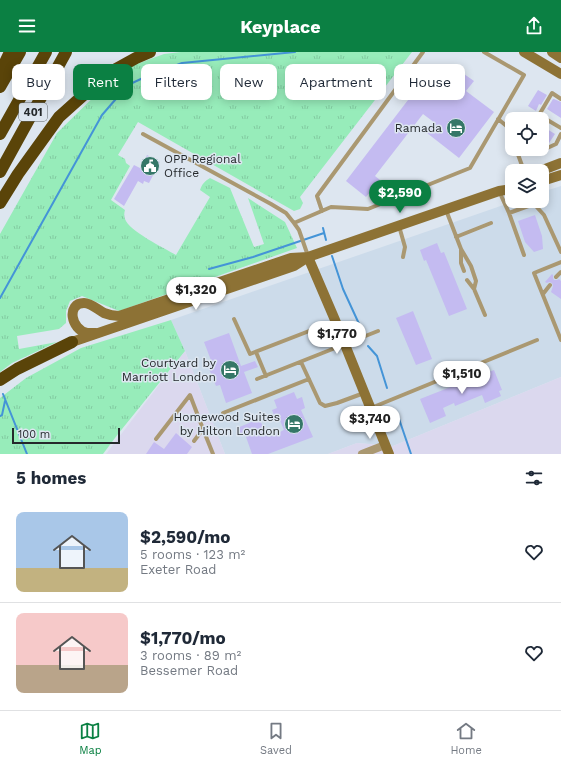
<!DOCTYPE html>
<html lang="en">
<head>
<meta charset="utf-8">
<style>
  :root { --surface:#fff; --page:#f2f2f3; --text:#1f2937; --muted:#747a83; --line:#e0e1e3; --accent:#0b8043 }
  body { margin:0; font-family:"Work Sans",sans-serif; background:var(--page); color:var(--text); height:100vh; display:flex; flex-direction:column; font-size:15px; white-space:nowrap }
  * { box-sizing:border-box; margin:0 }
  p { font-size:13px; color:var(--muted) }
  .icon { flex:none; width:22px; height:22px; fill:none; stroke:currentColor; stroke-width:2; stroke-linecap:round; stroke-linejoin:round }
  .map { position:relative; height:402px; overflow:hidden }
  .side { display:flex; flex-direction:column; background:var(--surface); flex:1 }
  .side>* { flex:none }
  .hud { position:absolute; left:12px; top:12px; width:537px; height:36px; display:flex; gap:8px }
  .controls { position:absolute; left:505px; top:60px; display:grid; gap:8px }
  .controls a { display:grid; place-items:center; width:44px; height:44px; border-radius:8px; background:var(--surface); box-shadow:0 2px 10px #0003; font-size:20px }
  .scale { position:absolute; left:12px; bottom:10px; width:108px; box-sizing:border-box; padding-left:4px; border:2px solid #25292c; border-top:0; font-size:11px; line-height:14px; white-space:nowrap; color:#25292c; -webkit-text-stroke:3px #dde6f0; paint-order:stroke }
  .price { position:absolute; translate:-50% -34px; padding:0 9px; border-radius:14px; background:#fff; color:#222; font-size:13px; line-height:26px; filter:drop-shadow(0 1px 2px #0008) }
  .price::after { content:''; position:absolute; left:50%; top:24px; width:12px; height:9px; margin-left:-6px; background:inherit; clip-path:polygon(0 0,100% 0,50% 100%) }
  .price.selected { background:var(--accent); color:#fff }
  ul { padding:0; list-style:none }
  li { display:flex; align-items:center; gap:12px; height:100px; padding:0 16px }
  li+li { border-top:1px solid var(--line) }
  li span { display:grid; place-items:center; flex:none; width:112px; height:80px; border-radius:8px; color:#555 }
  li>.icon { margin-inline-start:auto }
  span .icon { width:48px; height:48px; fill:#fffc; stroke-width:1 }
  li b { font-size:17px }
  h2 { display:flex; justify-content:space-between; align-items:center; height:48px; padding:0 16px; font-size:17px }
  .tag { padding:0 14px; border-radius:8px; background:var(--surface); box-shadow:0 2px 10px #0003; font-size:14px; line-height:36px }
  .tag.selected { background:var(--accent); color:#fff }
  header { display:flex; justify-content:space-between; align-items:center; height:52px; padding:0 16px; background:var(--accent); color:#fff; font-size:18px; font-weight:700 }
  .tab-bar { display:flex; justify-content:space-around; align-items:center; height:56px; border-top:1px solid var(--line); background:var(--surface); font-size:11px; color:var(--muted) }
  .tab-bar a { display:grid; justify-items:center; gap:2px }
  .tab-bar .selected { color:var(--accent) }
  .map>svg:first-child { display:block }
</style>
</head>
<body>
<header><svg class="icon" aria-label="menu" viewBox="0 0 24 24"><path d="M4 6h16M4 12h16M4 18h16"/></svg>Keyplace<svg class="icon" aria-label="share" viewBox="0 0 24 24"><path d="M12 15V3M7 8l5-5 5 5M5 13v7h14v-7"/></svg></header>
<div class="map">
<svg width="561" height="402" viewBox="0 0 561 402">
  <defs>
    <pattern id="grass-tufts" width="24" height="20" patternUnits="userSpaceOnUse"><rect width="24" height="20" fill="#97ecba"/><path d="M3 7l-1-3M5 7V3M7 7l1-3M15 17l-1-3M17 17v-4M19 17l1-3" fill="none" stroke="#82caa0"/></pattern>
  </defs>
  <rect width="100%" height="100%" fill="#dde6f0"/>
  <!-- built -->
  <path fill="#ccdbea" d="M561,134V325L393,394L357,391L328,402H225L185,299L171,268L515,149H542V140Z"/>
  <!-- industrial -->
  <path fill="#dbd8ee" d="M185,299L225,402H106Z
    M561,325V402H328L357,391L393,394Z"/>
  <!-- grass -->
  <path fill="url(#grass-tufts)" d="M181,0H412L300,145L303,151L300,157L294,159L138,70L118,103L125,107L126,111L130,114L111,148L125,158C124,161 124,164 125,167C129,179 164,196 176,203L210,145L200,138C202,132 205,129 210,126L230,136L254,195L264,192L248,146L285,170L297,196L119,259L82,244L70,249L66,259V271L59,277L17,284L19,297L57,290L12,311L0,320V182L57,81L112,27L134,13L164,2Z
    M171,268L185,299L118,382L103,402H0V346L26,326L81,296Z"/>
  <g fill="none" stroke-linecap="round" stroke-linejoin="round">
    <!-- stream -->
    <path stroke="#4494d7" stroke-width="2" d="M323,176L326,188
      M332,204L343,237L360,274
      M209,217L253,205L324,181
      M0,246L102,63L128,33L143,26L182,11L295,0
      M368,294L377,304L387,336
      M3,342L27,402
      M397,361L411,402
      M0,364L2,363L5,349"/>
  </g>
  <!-- building -->
  <path fill="#c4bbf1" d="M438,17L457,31L464,22L474,29L466,39L494,60L459,106L427,81L435,71L423,62L375,124L380,128L366,145L346,129L431,18L435,21Z
    M538,38L547,43L541,53L539,52L536,59L528,54Z
    M553,47H554L561,50V66L547,57Z
    M542,74L555,82L549,91L542,87Z
    M147,103L160,110L149,131L144,129L143,132L138,129L124,154L114,147L134,113L140,116Z
    M535,163L542,184L543,197L534,200L525,190L518,169Z
    M437,191L441,201L444,200L467,257L449,264L426,208L424,209L420,198Z
    M552,222L553,223V226L554,228H557L559,227L561,229V247L551,240L553,234L552,231L549,230L547,231L545,230Z
    M413,259L432,307L416,313L396,266Z
    M229,281L241,314L255,309L258,315L244,320L252,341L226,351L220,333L216,334L207,312L212,311L204,290Z
    M494,318L502,338L499,339L501,344L485,351L482,343L455,354L454,351L443,356L446,364L430,371L420,347Z
    M294,340L297,347L302,345L305,356L301,358L313,385L268,402H252L245,382L240,384L237,376L259,367L269,385L284,378L279,366L276,368L272,358L277,356L274,348Z
    M176,381L192,395L187,402H146L154,390L164,397Z"/>
  <g fill="none" stroke-linecap="round" stroke-linejoin="round">
    <!-- lane -->
    <path stroke="#aa9871" stroke-width="4" d="M561,47L552,41L539,63L561,76
      M498,67L509,76L512,84
      M143,82L271,152L286,161L294,171L299,178L308,204
      M516,97L524,119
      M539,97L543,98L556,92L561,82
      M499,139L509,161L534,152
      M533,149L534,152L544,163L561,200
      M446,158L461,197V211L464,219
      M322,159L317,144L423,0
      M509,161L524,203
      M294,171L331,155L368,157L470,116L524,23L484,0
      M399,174L405,195L403,205
      M456,185L491,171
      M461,197L471,214L476,229L474,237
      M561,210L534,221L561,288
      M556,225L561,220
      M467,228L474,237L485,263
      M543,242L550,233
      M234,267L250,302L335,269
      M256,300L266,324
      M301,310L320,351L325,354L337,351L364,341
      M257,327L378,279
      M371,356L537,288
      M223,361L309,327
      M156,387L190,343L203,377L213,402
      M194,389L203,377"/>
    <!-- street -->
    <path stroke="#aa9871" stroke-width="8" d="M362,402L385,393"/>
    <!-- secondary -->
    <path stroke="#8d7235" stroke-width="10" d="M524,0L561,22
      M552,0L561,6
      M540,119L561,111
      M542,129L561,123
      M308,205L335,268L389,402
      M96,281C93,281 90,281 87,281C71,278 66,251 84,251C91,251 98,258 104,261C109,263 113,264 119,264L291,206L308,205
      M72,290L294,214L308,205L499,139L512,137"/>
    <!-- highway -->
    <path stroke="#5a4409" stroke-width="12" d="M1,19L10,0
      M0,35L20,0
      M0,82L46,0
      M0,120L66,0
      M0,151L18,122L59,65L107,22L136,6L150,0
      M0,328L17,317L72,290"/>
  </g>
  <!-- icons -->
  <defs>
    <g id="hotel-disc" transform="scale(1)"><circle r="9.5" fill="#357768" stroke="#dde6f0"/><path d="M-6-4.5h1.5V1H6V5H4.5V3h-9V5H-6ZM-4 0a1.8 1.8 0 1 1 3.6 0ZM.5 0V-2.5h3Q6-2.5 6 0Z" fill="#fff"/></g>
    <g id="civic-disc" transform="scale(1)"><circle r="9.5" fill="#357768" stroke="#dde6f0"/><path d="M-.6-6.5H3V-4.5H.6V-3L4-1V1h2V6H-6V1h2V-1L-.6-3ZM-1.2 2.5V6h2.4V2.5Z" fill="#fff"/></g>
  </defs>
  <g fill-rule="evenodd">
    <use href="#hotel-disc" x="456" y="76"/>
    <use href="#civic-disc" x="150" y="114"/>
    <use href="#hotel-disc" x="230" y="318"/>
    <use href="#hotel-disc" x="294" y="372"/>
  </g>
  <g text-anchor="middle" stroke-width="3" stroke-linejoin="round" paint-order="stroke">
    <!-- shield labels -->
    <rect fill="#dde6f0" stroke="#5c6267" stroke-width="1" x="19" y="51" width="28" height="18" rx="3"/>
    <g font-size="11" font-weight="bold" fill="#25292c">
      <text x="33" y="64">401</text>
    </g>
    <!-- poi labels -->
    <g font-size="12" fill="#25292c" stroke="#dde6f0" text-anchor="end">
      <text x="442" y="80">Ramada</text>
      <text x="164" y="111" text-anchor="start">OPP Regional<tspan x="164" dy="14">Office</tspan></text>
      <text x="216" y="315">Courtyard by<tspan x="216" dy="14">Marriott London</tspan></text>
      <text x="280" y="369">Homewood Suites<tspan x="280" dy="14">by Hilton London</tspan></text>
    </g>
  </g>
</svg>
<div class="controls">
<a><svg class="icon" aria-label="locate" viewBox="0 0 24 24"><circle cx="12" cy="12" r="6"/><path d="M12 2v4M12 18v4M2 12h4M18 12h4"/></svg></a>
<a><svg class="icon" aria-label="layers" viewBox="0 0 24 24"><path d="M12 4l9 5-9 5-9-5zM3 14l9 5 9-5"/></svg></a>
</div>
<div class="scale">100 m</div>
<b class="price selected" style="left:400px;top:162px">$2,590</b>
<b class="price" style="left:196px;top:259px">$1,320</b>
<b class="price" style="left:337px;top:303px">$1,770</b>
<b class="price" style="left:462px;top:343px">$1,510</b>
<b class="price" style="left:370px;top:388px">$3,740</b>
<div class="hud">
<a class="tag">Buy</a>
<a class="tag selected">Rent</a>
<a class="tag">Filters</a>
<a class="tag">New</a>
<a class="tag">Apartment</a>
<a class="tag">House</a>
</div>
</div>
<section class="side">
<h2>5 homes<svg class="icon" aria-label="filters" viewBox="0 0 24 24"><path d="M4 7h16M4 17h16"/><circle cx="9" cy="7" r="2"/><circle cx="15" cy="17" r="2"/></svg></h2>
<ul>
<li><span style="background:linear-gradient(#a9c7e8 70%,#c2b280 0)"><svg class="icon" aria-label="home" viewBox="0 0 24 24"><path d="M3 11l9-7 9 7M6 9v11h12V9"/></svg></span><div><b>$2,590/mo</b><p>5 rooms · 123 m²</p><p>Exeter Road</p></div><svg class="icon" aria-label="heart" viewBox="0 0 24 24"><path d="M12 20l-8-8c-3-5 5-10 8-4 3-6 11-1 8 4z"/></svg></li>
<li><span style="background:linear-gradient(#f6c9c9 65%,#b9a48a 0)"><svg class="icon" aria-label="home" viewBox="0 0 24 24"><path d="M3 11l9-7 9 7M6 9v11h12V9"/></svg></span><div><b>$1,770/mo</b><p>3 rooms · 89 m²</p><p>Bessemer Road</p></div><svg class="icon" aria-label="heart" viewBox="0 0 24 24"><path d="M12 20l-8-8c-3-5 5-10 8-4 3-6 11-1 8 4z"/></svg></li>
</ul>
</section>
<nav class="tab-bar">
<a class="selected"><svg class="icon" aria-label="map" viewBox="0 0 24 24"><path d="M3 6l6-2 6 2 6-2v14l-6 2-6-2-6 2zM9 4v14M15 6v14"/></svg>Map</a>
<a><svg class="icon" aria-label="saved" viewBox="0 0 24 24"><path d="M7 4h10v16l-5-4-5 4z"/></svg>Saved</a>
<a><svg class="icon" aria-label="home" viewBox="0 0 24 24"><path d="M3 11l9-7 9 7M6 9v11h12V9"/></svg>Home</a>
</nav>
</body>
</html>
